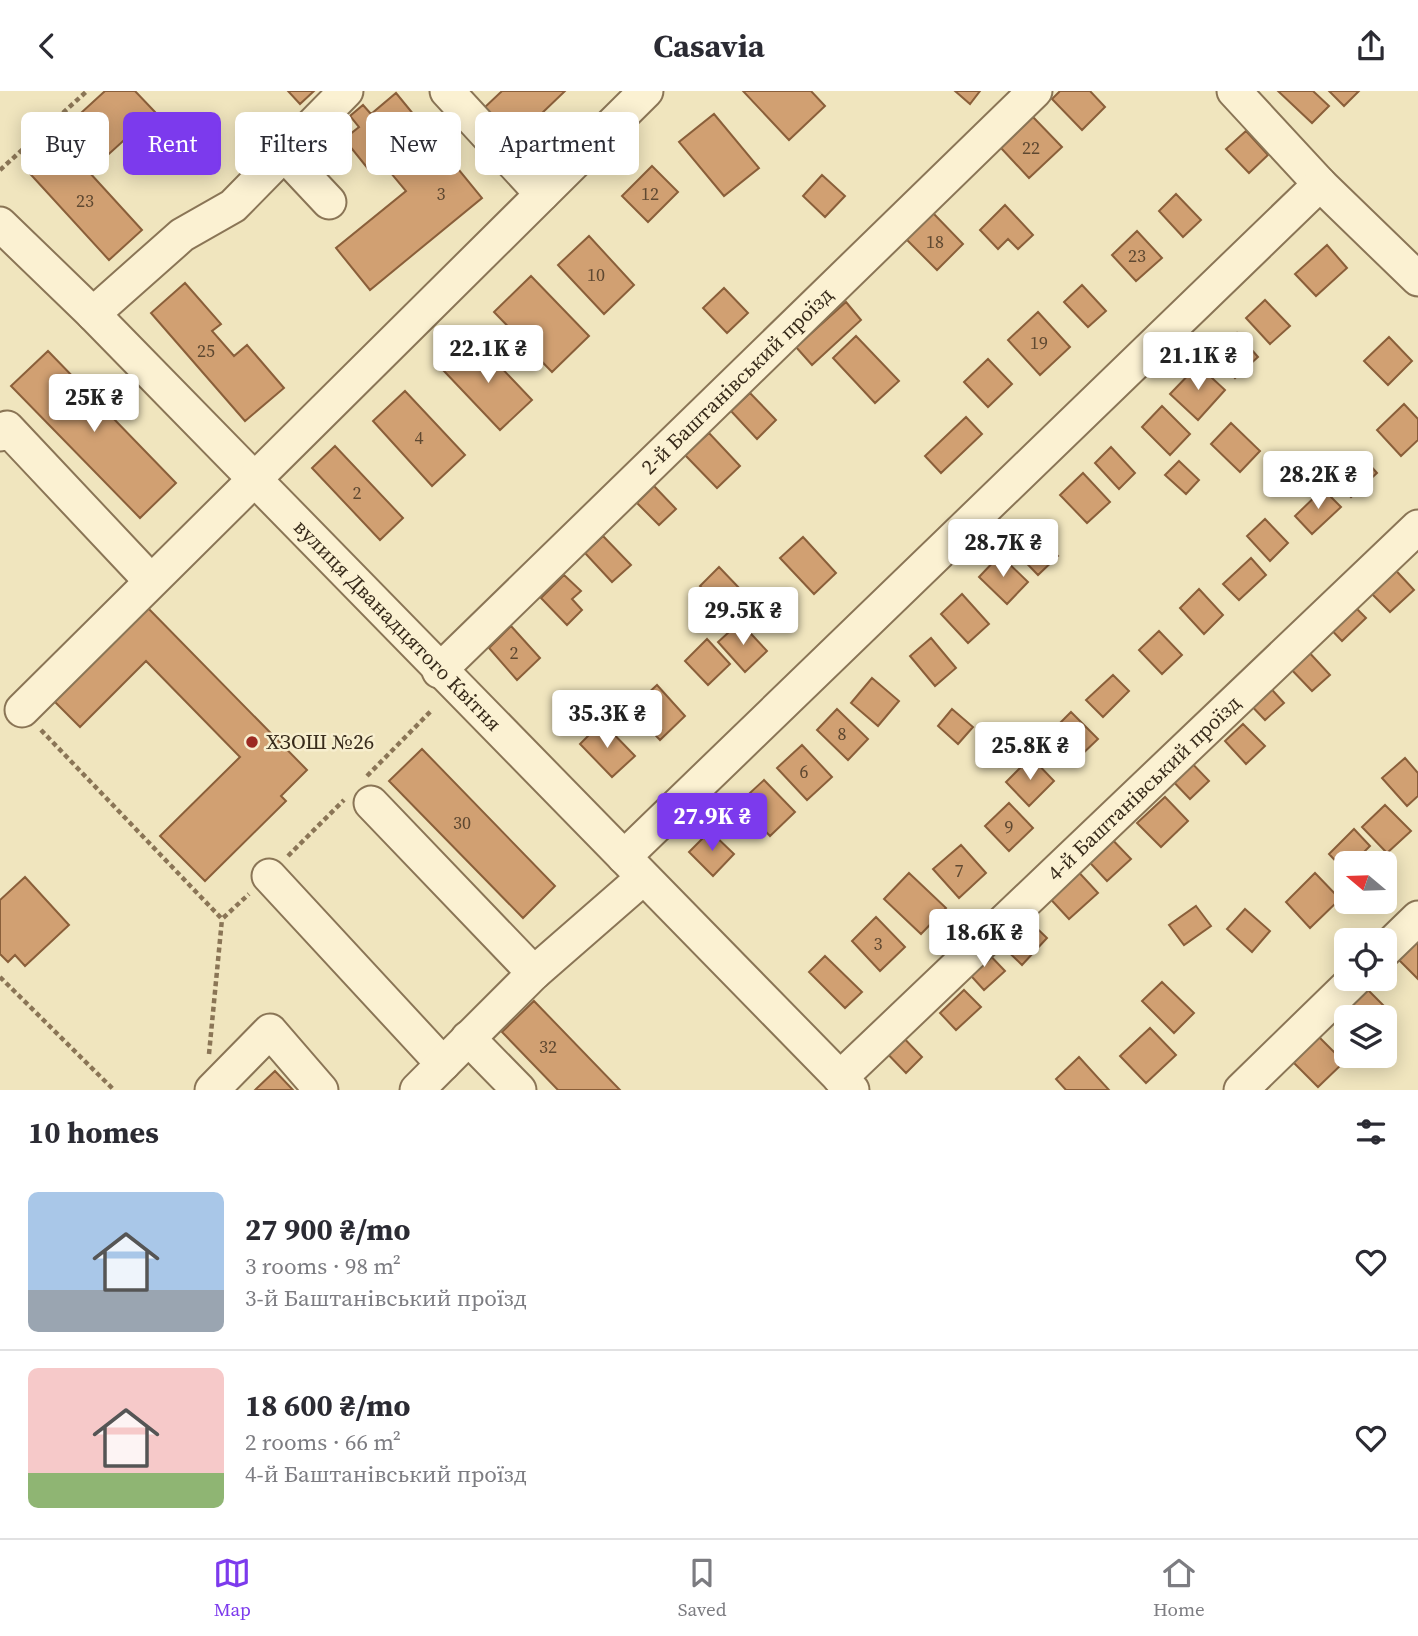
<!DOCTYPE html>
<html lang="en">
<head>
<meta charset="utf-8">
<style>
  :root { --surface:#fff; --page:#f7f7f7; --text:#2b2b33; --muted:#7c7c81; --line:#e1e1e2; --accent:#7c3aed }
  body { margin:0; font-family:"Source Serif 4",serif; background:var(--page); color:var(--text); height:100vh; display:flex; flex-direction:column; font-size:26px; white-space:nowrap }
  * { box-sizing:border-box; margin:0 }
  p { font-size:23px; color:var(--muted) }
  .icon { flex:none; width:38px; height:38px; fill:none; stroke:currentColor; stroke-width:2; stroke-linecap:round; stroke-linejoin:round }
  .map { position:relative; height:999px; overflow:hidden }
  .details { display:flex; flex-direction:column; background:var(--surface); flex:1 }
  .details>* { flex:none }
  .hud { position:absolute; left:21px; top:21px; width:700px; height:63px; display:flex; gap:14px }
  .needle { width:46px; rotate:289deg }
  .controls { position:absolute; left:1334px; top:760px; display:grid; gap:14px }
  .controls a { display:grid; place-items:center; width:63px; height:63px; border-radius:10px; background:var(--surface); box-shadow:0 4px 18px #0003; font-size:35px }
  .price { position:absolute; translate:-50% -60px; padding:0 16px; border-radius:7px; background:#fff; color:#222; font-size:23px; line-height:46px; filter:drop-shadow(0 2px 4px #0008) }
  .price::after { content:''; position:absolute; left:50%; top:42px; width:21px; height:16px; margin-left:-10px; background:inherit; clip-path:polygon(0 0,100% 0,50% 100%) }
  .price.active { background:var(--accent); color:#fff }
  ul { padding:0; list-style:none }
  li { display:flex; align-items:center; gap:21px; height:175px; padding:0 28px }
  li+li { border-top:2px solid var(--line) }
  li span { display:grid; place-items:center; flex:none; width:196px; height:140px; border-radius:10px; color:#555 }
  li>.icon { margin-inline-start:auto }
  span .icon { width:84px; height:84px; fill:#fffc; stroke-width:1 }
  li b { font-size:30px }
  h2 { display:flex; justify-content:space-between; align-items:center; height:84px; padding:0 28px; font-size:30px }
  .chip { padding:0 24px; border-radius:10px; background:var(--surface); box-shadow:0 4px 18px #0003; font-size:24px; line-height:63px }
  .chip.active { background:var(--accent); color:#fff }
  header { display:flex; justify-content:space-between; align-items:center; height:91px; padding:0 28px; background:var(--surface); font-size:32px; font-weight:700 }
  .dock { display:flex; justify-content:space-around; align-items:center; height:98px; border-top:2px solid var(--line); background:var(--surface); font-size:19px; color:var(--muted) }
  .dock a { display:grid; justify-items:center; gap:4px }
  .dock .active { color:var(--accent) }
  .map>svg:first-child { display:block }
</style>
</head>
<body>
<header><svg class="icon" aria-label="back" viewBox="0 0 24 24"><path d="M15 5l-7 7 7 7"/></svg>Casavia<svg class="icon" aria-label="share" viewBox="0 0 24 24"><path d="M12 15V3M7 8l5-5 5 5M5 13v7h14v-7"/></svg></header>
<div class="map">
<svg width="1418" height="999" viewBox="0 0 1418 999">
  <rect width="100%" height="100%" fill="#f0e5be"/>
  <!-- building -->
  <path fill="#d1a072" stroke="#8a5f3a" stroke-width="2" d="M105,0H135L155,21L89,81L142,139L109,169L23,75Z
    M288,0H314L300,13Z
    M502,0H565L514,49L484,17Z
    M743,0H811L825,15L789,49Z
    M955,0H980L970,13Z
    M1060,0H1090L1105,16L1082,39L1052,8Z
    M1278,0H1313L1329,15L1312,32Z
    M1329,0H1359L1344,15Z
    M396,2L482,107L370,199L336,157L406,100L381,70L369,79L344,48L359,36L350,25L363,14L371,23Z
    M714,23L759,77L724,105L679,51Z
    M1033,26L1062,56L1029,87L1001,57Z
    M1246,40L1268,64L1249,82L1226,58Z
    M652,75L678,101L648,131L622,105Z
    M822,84L845,105L825,126L803,105Z
    M1176,103L1201,129L1183,146L1159,120Z
    M1005,114L1033,144L1018,158L1008,148L998,158L980,139Z
    M933,122L963,153L937,179L906,148Z
    M1137,140L1162,167L1136,190L1112,164Z
    M589,145L634,194L604,223L558,174Z
    M1327,154L1347,177L1316,205L1295,183Z
    M531,185L589,245L552,281L494,221Z
    M185,192L221,233L212,240L234,265L247,254L284,297L245,330L151,222Z
    M1082,194L1106,220L1088,236L1064,211Z
    M724,197L748,222L727,242L703,217Z
    M1265,209L1290,235L1270,253L1246,227Z
    M846,211L861,229L812,274L796,256Z
    M1038,221L1070,256L1040,284L1008,249Z
    M1237,242L1258,266L1235,287L1213,263Z
    M856,245L899,290L875,312L833,267Z
    M1389,246L1412,270L1388,294L1364,270Z
    M475,249L532,309L500,339L443,279Z
    M48,260L176,392L140,427L11,295Z
    M988,268L1012,293L988,316L964,291Z
    M1198,274L1225,299L1198,329L1170,303Z
    M405,300L465,364L432,395L373,330Z
    M750,302L776,329L757,348L731,320Z
    M1404,313L1418,328V349L1401,365L1377,339Z
    M1162,315L1190,343L1170,364L1142,336Z
    M966,326L982,343L941,382L925,365Z
    M1231,332L1260,360L1240,381L1211,353Z
    M709,342L740,375L717,397L685,364Z
    M335,355L403,427L380,449L312,377Z
    M1111,356L1135,382L1119,398L1095,372Z
    M1359,362L1377,382L1351,406L1333,387Z
    M1179,370L1199,389L1186,403L1165,384Z
    M1083,382L1110,411L1087,432L1060,404Z
    M654,395L676,418L659,434L637,412Z
    M1323,398L1341,416L1312,443L1295,425Z
    M1265,428L1288,452L1270,470L1247,445Z
    M1029,434L1058,465L1038,484L1009,454Z
    M603,445L631,474L612,491L585,462Z
    M803,446L836,482L814,503L780,467Z
    M1000,464L1028,491L1007,513L979,486Z
    M1251,467L1266,484L1239,509L1223,493Z
    M1388,471L1414,499L1390,521L1363,494Z
    M719,476L741,499L721,517L700,495Z
    M564,484L581,500L572,508L582,519L567,534L541,507Z
    M1199,498L1223,524L1204,543L1180,517Z
    M962,503L989,533L968,552L941,523Z
    M1348,509L1366,527L1342,550L1324,531Z
    M144,513L307,679L281,705L286,710L205,790L160,745L240,666L146,570L80,636L50,606Z
    M740,531L767,560L745,581L718,551Z
    M511,535L540,567L517,589L489,557Z
    M1159,540L1182,564L1162,583L1139,559Z
    M931,547L956,577L935,595L910,565Z
    M707,548L730,573L708,594L685,570Z
    M1306,558L1330,584L1312,600L1288,575Z
    M1113,584L1129,600L1103,626L1086,609Z
    M872,587L899,610L878,635L851,612Z
    M1264,590L1284,612L1265,629L1245,608Z
    M657,594L685,625L660,649L631,618Z
    M837,618L868,648L848,669L817,639Z
    M952,618L973,636L958,653L938,635Z
    M1071,621L1098,648L1077,668L1051,641Z
    M602,631L635,665L612,686L580,653Z
    M1243,633L1265,655L1246,673L1225,650Z
    M802,654L832,686L807,709L777,677Z
    M422,658L555,795L523,827L389,690Z
    M1185,665L1209,690L1190,708L1166,683Z
    M1031,666L1054,690L1029,715L1006,691Z
    M1405,667L1418,682V705L1407,715L1382,687Z
    M764,689L795,721L770,745L739,712Z
    M1165,706L1188,730L1161,756L1137,732Z
    M1009,712L1033,737L1009,760L985,735Z
    M1385,714L1411,740L1387,762L1362,736Z
    M1354,738L1370,755L1353,772H1346L1345,780L1329,763Z
    M710,740L734,763L713,785L689,761Z
    M1104,740L1131,768L1107,790L1081,762Z
    M961,754L986,782L959,807L933,778Z
    M1073,775L1098,802L1069,828L1044,801Z
    M909,782L946,817L921,843L884,808Z
    M1315,782L1340,808L1310,837L1286,811Z
    M25,786L69,834L25,875L15,864L8,871L0,863V809Z
    M1196,815L1211,835L1184,854L1169,834Z
    M1245,818L1270,840L1252,861L1227,838Z
    M1020,821L1047,847L1022,874L995,848Z
    M876,826L905,856L880,880L852,850Z
    M1418,849V888L1398,868Z
    M983,857L1005,880L984,899L963,876Z
    M825,865L862,901L845,917L809,881Z
    M1162,891L1194,922L1174,942L1142,910Z
    M1367,898L1392,923L1384,931V926H1347L1343,922Z
    M964,899L981,916L956,939L940,922Z
    M534,910L620,999H558L502,941Z
    M1150,937L1176,964L1146,992L1120,965Z
    M897,940L922,966L906,982L880,955Z
    M1319,946L1344,971L1318,996L1293,971Z
    M1079,966L1109,999H1066L1056,988Z
    M275,980L293,999H255Z"/>
  <g fill="none" stroke-linecap="round" stroke-linejoin="round">
    <!-- minor casing -->
    <g stroke="#8a7556" stroke-width="37">
      <g id="minor">
        <path d="M447,0L542,103"/>
        <path d="M1234,0L1320,93L1418,188"/>
        <path d="M283,62L329,111"/>
        <path id="s1" d="M0,133L93,223L852,999"/>
        <path d="M93,223L182,144L233,115L346,0"/>
        <path d="M0,343L7,337L150,489"/>
        <path id="s2" d="M439,580L1035,0"/>
        <path d="M22,619L646,0"/>
        <path d="M371,712L534,882"/>
        <path d="M624,766L1320,93"/>
        <path d="M269,785L443,973"/>
        <path d="M1384,860L1418,827"/>
        <path d="M468,947L519,999"/>
        <path id="s3" d="M840,987L1418,436"/>
        <path d="M212,999L270,940L321,999"/>
        <path d="M417,999L534,882L643,787"/>
        <path d="M1241,999L1356,887"/>
      </g>
    </g>
    <!-- path -->
    <path stroke="#8a7556" stroke-width="4.5" stroke-dasharray="5 3.5" stroke-linecap="butt" d="M0,79L87,0
      M41,639L222,828L249,803
      M367,685L432,619
      M288,765L344,709
      M0,886L114,999
      M209,963L222,828"/>
    <!-- minor -->
    <use href="#minor" stroke="#fbf1d2" stroke-width="33"/>
  </g>
  <!-- markers -->
  <circle fill="#9c2a22" stroke="#f7eece" stroke-width="2.5" cx="252" cy="651" r="7"/>
  <g text-anchor="middle" stroke-width="5" stroke-linejoin="round" paint-order="stroke">
    <!-- number labels -->
    <g font-size="18" fill="#5e4831">
      <text x="1031" y="63">22</text>
      <text x="441" y="109">3</text>
      <text x="650" y="109">12</text>
      <text x="85" y="116">23</text>
      <text x="935" y="157">18</text>
      <text x="1137" y="171">23</text>
      <text x="596" y="190">10</text>
      <text x="1039" y="258">19</text>
      <text x="206" y="266">25</text>
      <text x="419" y="353">4</text>
      <text x="357" y="408">2</text>
      <text x="514" y="568">2</text>
      <text x="842" y="649">8</text>
      <text x="804" y="687">6</text>
      <text x="462" y="738">30</text>
      <text x="1009" y="742">9</text>
      <text x="959" y="786">7</text>
      <text x="878" y="859">3</text>
      <text x="548" y="962">32</text>
    </g>
    <!-- street labels -->
    <g font-size="21" fill="#382b1b" stroke="#f7eece">
      <text dy="7" stroke="none"><textPath href="#s2" startOffset="416">2-й Баштанівський проїзд</textPath></text>
      <text dy="7" stroke="none"><textPath href="#s1" startOffset="565">вулиця Дванадцятого Квітня</textPath></text>
      <text dy="7" stroke="none"><textPath href="#s3" startOffset="420">4-й Баштанівський проїзд</textPath></text>
    </g>
    <!-- poi labels -->
    <g font-size="21" fill="#382b1b" stroke="#f7eece" text-anchor="start">
      <text x="266" y="658">ХЗОШ №26</text>
    </g>
  </g>
</svg>
<div class="controls">
<a><svg class="needle" viewBox="-14 -14 28 28"><path d="M0-13l5 13h-10z" fill="#e53935"/><path d="M0 13l5-13h-10z" fill="#7c7c81"/></svg></a>
<a><svg class="icon" aria-label="locate" viewBox="0 0 24 24"><circle cx="12" cy="12" r="6"/><path d="M12 2v4M12 18v4M2 12h4M18 12h4"/></svg></a>
<a><svg class="icon" aria-label="layers" viewBox="0 0 24 24"><path d="M12 4l9 5-9 5-9-5zM3 14l9 5 9-5"/></svg></a>
</div>
<b class="price" style="left:488px;top:294px">22.1K ₴</b>
<b class="price" style="left:1198px;top:301px">21.1K ₴</b>
<b class="price" style="left:94px;top:343px">25K ₴</b>
<b class="price" style="left:1318px;top:420px">28.2K ₴</b>
<b class="price" style="left:1003px;top:488px">28.7K ₴</b>
<b class="price" style="left:743px;top:556px">29.5K ₴</b>
<b class="price" style="left:607px;top:659px">35.3K ₴</b>
<b class="price" style="left:1030px;top:691px">25.8K ₴</b>
<b class="price active" style="left:712px;top:762px">27.9K ₴</b>
<b class="price" style="left:984px;top:878px">18.6K ₴</b>
<div class="hud">
<a class="chip">Buy</a>
<a class="chip active">Rent</a>
<a class="chip">Filters</a>
<a class="chip">New</a>
<a class="chip">Apartment</a>
</div>
</div>
<section class="details">
<h2>10 homes<svg class="icon" aria-label="filters" viewBox="0 0 24 24"><path d="M4 7h16M4 17h16"/><circle cx="9" cy="7" r="2"/><circle cx="15" cy="17" r="2"/></svg></h2>
<ul>
<li><span style="background:linear-gradient(#a9c7e8 70%,#9aa5b1 0)"><svg class="icon" aria-label="home" viewBox="0 0 24 24"><path d="M3 11l9-7 9 7M6 9v11h12V9"/></svg></span><div><b>27 900 ₴/mo</b><p>3 rooms · 98 m²</p><p>3-й Баштанівський проїзд</p></div><svg class="icon" aria-label="heart" viewBox="0 0 24 24"><path d="M12 20l-8-8c-3-5 5-10 8-4 3-6 11-1 8 4z"/></svg></li>
<li><span style="background:linear-gradient(#f6c9c9 75%,#8fb573 0)"><svg class="icon" aria-label="home" viewBox="0 0 24 24"><path d="M3 11l9-7 9 7M6 9v11h12V9"/></svg></span><div><b>18 600 ₴/mo</b><p>2 rooms · 66 m²</p><p>4-й Баштанівський проїзд</p></div><svg class="icon" aria-label="heart" viewBox="0 0 24 24"><path d="M12 20l-8-8c-3-5 5-10 8-4 3-6 11-1 8 4z"/></svg></li>
</ul>
</section>
<nav class="dock">
<a class="active"><svg class="icon" aria-label="map" viewBox="0 0 24 24"><path d="M3 6l6-2 6 2 6-2v14l-6 2-6-2-6 2zM9 4v14M15 6v14"/></svg>Map</a>
<a><svg class="icon" aria-label="saved" viewBox="0 0 24 24"><path d="M7 4h10v16l-5-4-5 4z"/></svg>Saved</a>
<a><svg class="icon" aria-label="home" viewBox="0 0 24 24"><path d="M3 11l9-7 9 7M6 9v11h12V9"/></svg>Home</a>
</nav>
</body>
</html>
